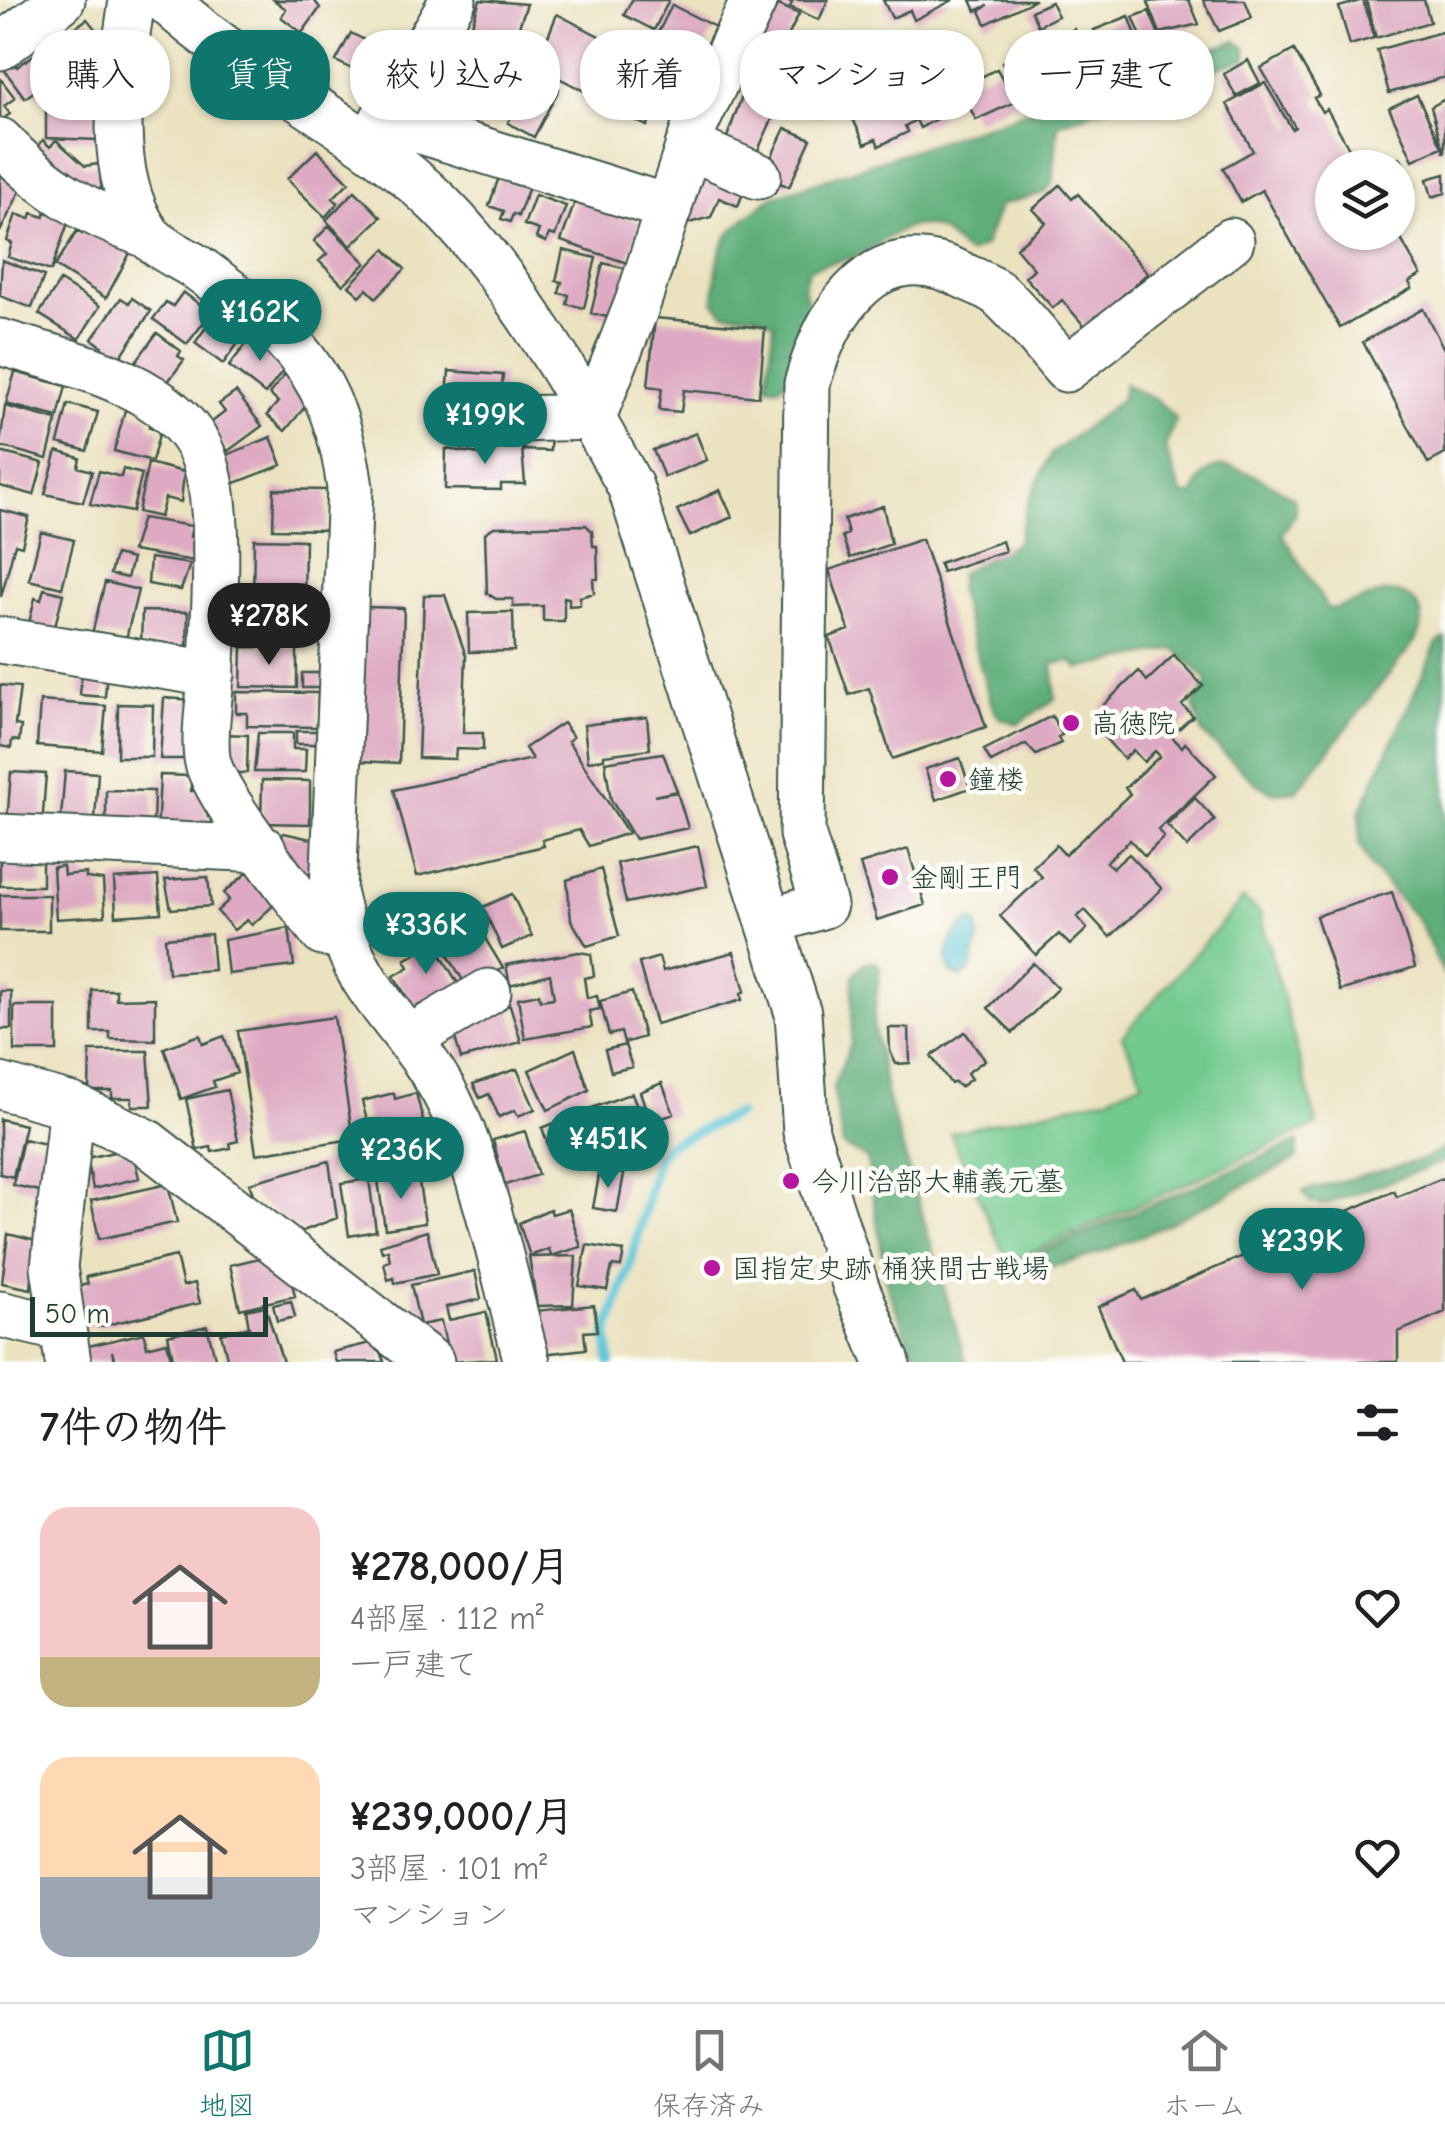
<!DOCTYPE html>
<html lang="ja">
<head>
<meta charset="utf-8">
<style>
  :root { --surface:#fff; --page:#f6f6f6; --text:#202124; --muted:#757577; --line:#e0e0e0; --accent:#0f766e }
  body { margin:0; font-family:"Comic Neue","Klee One",sans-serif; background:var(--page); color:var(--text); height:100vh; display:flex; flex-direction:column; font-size:38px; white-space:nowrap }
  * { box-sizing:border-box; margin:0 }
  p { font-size:32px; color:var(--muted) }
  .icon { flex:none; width:55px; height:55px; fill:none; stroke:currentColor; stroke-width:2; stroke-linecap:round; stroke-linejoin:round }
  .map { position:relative; height:1362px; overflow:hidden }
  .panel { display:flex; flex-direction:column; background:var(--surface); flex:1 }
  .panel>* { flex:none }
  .guide { position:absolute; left:30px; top:30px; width:1385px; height:90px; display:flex; gap:20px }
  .tools { position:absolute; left:1315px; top:150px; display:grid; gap:20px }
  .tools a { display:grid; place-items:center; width:100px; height:100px; border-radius:50%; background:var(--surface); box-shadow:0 2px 8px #0004; font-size:50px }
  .scale { position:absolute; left:30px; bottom:25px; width:238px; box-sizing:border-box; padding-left:10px; border:5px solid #1f3d34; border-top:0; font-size:28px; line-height:35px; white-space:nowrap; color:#1f3d34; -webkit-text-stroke:8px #fdfcf7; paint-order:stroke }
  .price { position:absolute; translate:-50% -85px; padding:0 22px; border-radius:35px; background:var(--accent); color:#fff; font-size:32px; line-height:65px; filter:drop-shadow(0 2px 5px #0008) }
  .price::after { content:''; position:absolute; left:50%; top:60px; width:30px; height:22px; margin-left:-15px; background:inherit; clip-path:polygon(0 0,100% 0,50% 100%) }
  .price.selected { background:#222; color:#fff }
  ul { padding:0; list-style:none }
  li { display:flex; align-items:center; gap:30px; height:250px; padding:0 40px }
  li span { display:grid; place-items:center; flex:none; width:280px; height:200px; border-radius:30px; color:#555 }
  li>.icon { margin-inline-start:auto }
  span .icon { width:120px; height:120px; fill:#fffc; stroke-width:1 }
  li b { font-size:42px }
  h2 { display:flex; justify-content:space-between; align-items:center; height:120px; padding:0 40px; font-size:42px }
  .chip { padding:0 35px; border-radius:40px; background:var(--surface); box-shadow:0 2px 8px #0004; font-size:35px; line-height:90px }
  .chip.selected { background:var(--accent); color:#fff }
  .tabs { display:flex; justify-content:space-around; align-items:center; height:140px; border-top:2px solid var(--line); background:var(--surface); font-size:28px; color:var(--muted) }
  .tabs a { display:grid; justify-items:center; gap:5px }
  .tabs .selected { color:var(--accent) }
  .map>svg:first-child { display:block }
</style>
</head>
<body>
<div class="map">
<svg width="1445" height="1362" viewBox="0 0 1445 1362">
  <rect width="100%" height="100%" fill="#fdfcf7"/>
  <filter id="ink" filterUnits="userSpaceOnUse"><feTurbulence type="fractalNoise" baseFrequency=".01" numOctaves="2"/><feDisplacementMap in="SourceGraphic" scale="20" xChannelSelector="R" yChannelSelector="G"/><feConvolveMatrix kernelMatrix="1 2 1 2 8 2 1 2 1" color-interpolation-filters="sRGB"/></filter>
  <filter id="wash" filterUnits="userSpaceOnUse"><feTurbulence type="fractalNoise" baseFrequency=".0048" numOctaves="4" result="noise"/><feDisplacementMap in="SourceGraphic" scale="40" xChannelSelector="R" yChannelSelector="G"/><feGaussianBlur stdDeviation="2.25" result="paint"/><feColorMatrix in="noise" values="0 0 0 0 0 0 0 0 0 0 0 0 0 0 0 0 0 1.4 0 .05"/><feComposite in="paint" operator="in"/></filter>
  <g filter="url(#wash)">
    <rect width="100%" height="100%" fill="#ebe2c0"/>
    <!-- green -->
    <path fill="#73ca8f" stroke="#498462" stroke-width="2.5" d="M1243,899L1260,913L1317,1125L1008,1263L950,1133L1108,1097L1143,1081L1122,1036Z"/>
    <!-- forest -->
    <path fill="#5eae7a" stroke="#3e7657" stroke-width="2.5" d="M1236,41L1246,49V58L1058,124L1053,183L1044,193L1000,205L984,246L968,254C959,248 953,240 945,234C910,208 884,247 853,257C838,263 823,262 808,270L803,289C821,322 801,359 780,387L767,385L774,323L756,314L724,313L714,301C718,237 722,236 772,197Z
      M1124,384L1158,401L1176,419L1165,447L1182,494L1193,496C1196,490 1199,479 1204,474C1226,452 1274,486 1294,498L1296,513L1282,534L1328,609C1355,609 1391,576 1415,603C1426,616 1422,627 1415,641L1297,791L1274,793L1256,783L1203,734L1193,705L1207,686L1206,679L1175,649L1079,669L1071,661L1053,664L1055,699L1018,724L1000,718L993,709L958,592L960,573L1017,543L1028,503L1051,454L1122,399Z
      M1445,638V977L1419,922L1371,867L1359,844L1360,812L1437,643Z
      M874,961L880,967L873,1024L887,1096L966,1362H918L888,1290L867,1159L843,1146L833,1087L851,1043L853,975L864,963Z
      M1299,1141L1296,1159C1239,1188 1088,1272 1031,1268L1028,1263L1034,1255Z
      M1445,1147V1161L1324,1205L1310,1202L1303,1191L1426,1159Z"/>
    <!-- water -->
    <path fill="#5bc4d7" stroke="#3d8086" stroke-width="2.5" d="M970,921L977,924L979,938L970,971L961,977L951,973C942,953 952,932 970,921Z"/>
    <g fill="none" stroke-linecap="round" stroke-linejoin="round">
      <!-- stream -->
      <path stroke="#5bc4d7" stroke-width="10" d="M610,1362L607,1334L631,1261L657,1158L667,1145L737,1114"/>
    </g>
    <g id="blocks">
      <!-- building -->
      <path fill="#deaac3" d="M274,0H314L320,8L302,33L281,17L286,9Z
        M480,0L527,4L512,46L480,36L483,27L472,24Z
        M632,0H669L654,30L624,15Z
        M786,0H828L819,20L790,7L792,3Z
        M883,0H953L914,20L910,10L892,18Z
        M971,0H1035L986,24L980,11L988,5L976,11Z
        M1171,0H1189L1199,24L1160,33L1148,2Z
        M1203,0H1245L1252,18L1219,31Z
        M1363,0L1374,38L1350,45L1339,7Z
        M1366,0H1424L1430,22L1376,38Z
        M770,1L799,14L764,85L736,73Z
        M1051,2L1058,16L1038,26L1031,11Z
        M672,5L715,27L701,55L658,33Z
        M1149,11L1160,37L1144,43L1133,17Z
        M557,14L616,45L590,94L536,66Z
        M1129,16L1140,46L1106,60L1094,30Z
        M87,19L102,37L95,42L100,48L71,76L48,48Z
        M1074,29L1097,72L1068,87L1048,43Z
        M1445,31V77L1389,93L1377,50Z
        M351,33L401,59L382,94L368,87L371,79L336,61Z
        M1037,46L1053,79L1018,96L1002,62Z
        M45,47L62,70L53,77L57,83L39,97L35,91L25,98L0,64L8,55L17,67Z
        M1294,50L1320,95L1314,98L1322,112L1327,109L1360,168H1332V232H1397L1421,275L1409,282L1412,288L1340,328L1262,190L1241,202L1223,168L1253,151L1227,104L1265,83L1292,129L1295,127L1261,68Z
        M845,51L868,80L819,117L793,84L828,58L831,62Z
        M628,54L672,77L647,126L593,99L606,74L615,79Z
        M522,55L523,89L503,93L506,111L445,123L436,76Z
        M969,55L979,78L997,69L1015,102L976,120L969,106L962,109L942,68Z
        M1248,60L1260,83L1236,96L1224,74Z
        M532,75L559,89L534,137L508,123Z
        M0,78L15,98L4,106L10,114L0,121Z
        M903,78L907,87L922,79L940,117L920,128L916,120L905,126L908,132L879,146L876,139L865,144L851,115L876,103L875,100L891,92L888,86Z
        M1417,95L1442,147L1413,160L1389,108Z
        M742,96L776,111L752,163L726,140Z
        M1445,99V152H1444L1431,107Z
        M46,108L99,110L98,140L46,138Z
        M785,128L811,139L789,187L763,175Z
        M43,140L50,147L56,140L85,166L99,164L102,193L28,157Z
        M317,150L349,182L333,198L338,203L325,217L287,179Z
        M1400,157L1414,186L1398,194V168H1378Z
        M0,166L23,185L0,232Z
        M704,169L749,178L738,206L719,198L711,217L678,226Z
        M1445,174V193L1432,197L1427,179Z
        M499,177L529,187L518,216L513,214L510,222L501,219L504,211L489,206Z
        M1060,185L1072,199L1078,194L1148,273L1086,328L1062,300L1053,308L1025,277L1034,269L1016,248L1046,223L1033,209Z
        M355,191L381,217L351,246L326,220Z
        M535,195L566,206L555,236L549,234L546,242L536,238L539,230L524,225Z
        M577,196L641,223L627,263L561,241Z
        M46,212L69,220L51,271L8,257L12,243L7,241L16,214L30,219L32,213L44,217Z
        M88,224L131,251L106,298L55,266L77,231L82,234Z
        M329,226L366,263L343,285L319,261L327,254L314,241Z
        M385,249L405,269L376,298L367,289L360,296L349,286Z
        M563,250L596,258L584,308L567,304L569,295L559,293L562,282L556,281Z
        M2,260L44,276L32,308L0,296Z
        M603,263L631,270L611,318L591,313Z
        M60,281L100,306L79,339L39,314Z
        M183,292L211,313L187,344L153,319L166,302L173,306Z
        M121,298L129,303L132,298L151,311L111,371L93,359L102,346L92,339Z
        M1423,309L1445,351V454L1428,463L1363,342Z
        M227,316L247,331L223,364L195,343L209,323L217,329Z
        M655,318L765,328L759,397L684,390L681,412L659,410L662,388L648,386Z
        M157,333L181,351L178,356L184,360L161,391L128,372Z
        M254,334L290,362L265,394L229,366Z
        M449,371L503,375L500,413L446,409Z
        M15,372L66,386L58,417L6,404Z
        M287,372L309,402L285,431L267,415L278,402L269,394Z
        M236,392L262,426L228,451L208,425L225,412L219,404Z
        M68,404L98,412L87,451L58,443Z
        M5,406L57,420L47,459L0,446Z
        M125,410L144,415L150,421L149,427L160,431L152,461L114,451Z
        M524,428L551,429L550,451L524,450Z
        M488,431H503V448H522L525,484H501V490L445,489L446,449L487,455Z
        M696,433L707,460L664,477L653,450Z
        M271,437L282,465L230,485L224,456Z
        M57,451L80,458L78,467L92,471L83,502L45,494Z
        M0,452L43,463L34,495L0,486Z
        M148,463L184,472L181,502L165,498L160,517L138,512Z
        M123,469L142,474L132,512L90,504L99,471L121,477Z
        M274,489L327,490V530L273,529Z
        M720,490L732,517L690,536L677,510Z
        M883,506L891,544L850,558L842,536L848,534L844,519Z
        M0,510L29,517L22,546L15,544L1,597Z
        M142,518L192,526L190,537L198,538L194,561L132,551Z
        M586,525L592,531L593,546H597L598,579H593L594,593L580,597V605L569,606V598L564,597V621H543V606L513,607V599H496L487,593L485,533L494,527Z
        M41,532L74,540L62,588L29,580Z
        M254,539L305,540L304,602L253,601Z
        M922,539L986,727L892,759L869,688L849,695L829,637L849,630L829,570Z
        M1002,541L1005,551L942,572L939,563Z
        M115,555L132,559L127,578L110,574Z
        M150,558L190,564L181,590L148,584Z
        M105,582L138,590L126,639L92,634Z
        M44,589L63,594L53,634L29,623L35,598L41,600Z
        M424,595H445L466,656L463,733H483V750L456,749L455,759L418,758Z
        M262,605L315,607L314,631H294V644L261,643Z
        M366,607L404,608L399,763L360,761Z
        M142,611L188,612L187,646L141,645Z
        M513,612L514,651L469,652L468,613Z
        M228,613H253L252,641H228Z
        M242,647L297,648V688L241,687Z
        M1174,655L1203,686L1182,705L1193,716L1171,736L1182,747L1185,743L1216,775L1158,830L1164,837L1145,856L1130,840L1106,862L1113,868L1129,854L1162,889L1110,937L1085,910L1077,917L1087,929L1070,945L1059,934L1036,955L1000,916L1042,877L1033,867L1056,845L1065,855L1130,794L1125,788L1160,756L1155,751L1144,762L1133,750L1124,759L1096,728L1109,716L1101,707L1139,671L1147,681Z
        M82,669L107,670L105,697L80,695Z
        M302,673H322V688H302Z
        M0,685L20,687L15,725L21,726L19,741L12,740L11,748L0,746Z
        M236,692L318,693L317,727L247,726V713H236Z
        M164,698L195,700L194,759H160Z
        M40,701L106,706L102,751L37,746Z
        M118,704L153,705L152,757H117Z
        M1052,716L1062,735L1058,737L1061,743L1036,755L1026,744L991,762L984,750Z
        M647,717L650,749L604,755V759L588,761L584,725Z
        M563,723L573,737L568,741L628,833L589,846L579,830L542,840L544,846L417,876L394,790L532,759L525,748Z
        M296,731H322V744H296Z
        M258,733H293V749H306L305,772H254Z
        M224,734L248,735L247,773H229Z
        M663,753L677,791L654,796L677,792L688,828L635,839L611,800L605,762Z
        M960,758L970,788L936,800L925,769Z
        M65,771L98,773L95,820L61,818Z
        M11,772L46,774L42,826L7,823Z
        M160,775L191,776V791H203L208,817L220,818L218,840L157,836Z
        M262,780L310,781V824L261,823Z
        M106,790L154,791L153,830L106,829Z
        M1195,798L1215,820L1187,847L1167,825Z
        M284,833L315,840L312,871L302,879L271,840Z
        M698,846L707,886L626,903L617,863Z
        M908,849L925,905L877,920L860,864Z
        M0,853H42V886H0Z
        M63,866L64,875L86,873V878L103,880L105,916L56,919L53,867Z
        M601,869L619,936L587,946L571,920L567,880Z
        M248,872L276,903L252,925L247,920L234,930L217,911L229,900L224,893Z
        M158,876L161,913L116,916L114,879Z
        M208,877L211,906L171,909L165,880Z
        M1392,892L1415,967L1340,991L1316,916Z
        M512,894L532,936L502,949L483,907Z
        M0,895H49V931H0Z
        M477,925L503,968L474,985L465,984L442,945Z
        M289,928L294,966L228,974L224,940Z
        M211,934L214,970L168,973L165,938Z
        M434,943L460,987L413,1008L394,976L409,967L405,960Z
        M579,952L591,954L594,976L584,978L587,998L597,996L600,1009L589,1011L592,1027L525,1039L518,998L539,994L540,1000L554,998L550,974L510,985L506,965Z
        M734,952L745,991L741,993L742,1000L656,1024L639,963L659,957L663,971Z
        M1033,963L1058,988L1013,1033L988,1008Z
        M92,990H116V999L155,998V1040L110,1039V1032H92Z
        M0,991H11V1029H0Z
        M632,992L644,1037L624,1043L621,1032L609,1035L600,1001Z
        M510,1005L521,1042L461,1059L451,1023Z
        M14,1006H57V1051H14Z
        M334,1017L353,1139L256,1154L238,1031Z
        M889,1028H909L910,1063L896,1064L890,1051Z
        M965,1032L985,1060L967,1073L971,1079L960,1087L955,1082L951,1084L931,1056Z
        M200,1035L203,1044L224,1036L237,1073L213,1081L215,1087L181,1099L164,1048Z
        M625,1045L632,1067L611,1072L605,1050Z
        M575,1049L589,1090L548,1110L529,1070Z
        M90,1051H148L152,1106H132V1098H112V1091H89Z
        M517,1069L535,1109L518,1116L515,1110L499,1117L489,1094L480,1098L473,1084Z
        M662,1083L674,1114L651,1122L640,1092Z
        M227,1090L238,1141L230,1143L231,1148L212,1152L211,1147L197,1150L186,1099Z
        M394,1093L395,1099L416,1093L426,1132L373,1145L362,1101Z
        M632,1093L642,1120L599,1137L589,1109Z
        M587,1110L598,1138L552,1155L542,1128Z
        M0,1119L25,1125L13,1177L0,1174Z
        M525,1131L538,1175L505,1185L493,1140Z
        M23,1139L55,1146L44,1192L13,1185Z
        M132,1148L139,1178L93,1189L87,1158Z
        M329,1161L337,1218L300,1232L254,1197L249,1183Z
        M600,1170L624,1174L617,1212L593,1208Z
        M418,1175L425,1223L385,1229L378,1180Z
        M1445,1177V1312L1398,1332V1362H1122L1098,1307L1136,1290L1141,1300L1394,1191L1397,1197Z
        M369,1179L376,1231L349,1236L341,1183Z
        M168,1184L177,1222L99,1239L91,1201Z
        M550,1209L552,1214L569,1209L581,1247L551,1256L549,1249L530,1256L519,1223Z
        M427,1231L437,1274L395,1283L394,1278L388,1280L384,1263L390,1261L388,1250L382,1252L380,1245Z
        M8,1234L36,1241L31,1289L2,1283Z
        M587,1245L624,1251L621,1267L612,1266L607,1290L579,1286Z
        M277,1254L287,1262L295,1296L240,1309L230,1265Z
        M176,1256L183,1286L195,1283L200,1303L98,1327L97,1323L86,1326L77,1287L88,1284L86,1277Z
        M576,1256L573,1305L537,1306L529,1257Z
        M475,1271L481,1299L446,1307L449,1320L486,1312L497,1359L450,1362L441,1321L420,1325L411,1285Z
        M291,1301L295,1317L277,1321L273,1305Z
        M594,1305L597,1331L584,1332L586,1349L542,1354L535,1311Z
        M265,1306L283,1362H228L221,1333L249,1327L246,1310Z
        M207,1326L216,1362H174L168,1335Z
        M144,1333L147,1347L167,1342L172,1362H115L112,1351L114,1361L84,1362L80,1348Z
        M379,1341L384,1362H336L333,1352Z"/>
    </g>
  </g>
  <g filter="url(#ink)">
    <use href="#blocks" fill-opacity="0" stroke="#3e5649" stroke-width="2.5"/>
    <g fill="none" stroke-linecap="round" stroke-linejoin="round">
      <!-- minor casing -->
      <g stroke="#3e5649" stroke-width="49">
        <path id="minor" d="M132,0C122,72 103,167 146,232C156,248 186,259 202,271C292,337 335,372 350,488L333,892C341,925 349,958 368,985C397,1028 433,1063 454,1112C488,1191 505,1279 527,1362
          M165,0C248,77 358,124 439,204C514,279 579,393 630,486L798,1013L806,1132L856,1287L887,1362
          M0,47L62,0
          M383,119L669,208
          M0,141C43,187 88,214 147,235
          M370,142L453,0
          M688,146L758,176
          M0,342C65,362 162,380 198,445C225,494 214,608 212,664C211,690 202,739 208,763C218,801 297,896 323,933L344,938
          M475,420L593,417L638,302L696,123L754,0
          M0,640L212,674
          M0,837L263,849
          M769,922L824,905L802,834L807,384C828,308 878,230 966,277C977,282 991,287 1000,295C1024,317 1045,345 1066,369L1231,241
          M410,1038L488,992
          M0,1086L72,1106L145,1141L431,1362
          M0,1314L63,1329
          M68,1362L54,1267L72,1106"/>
      </g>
      <!-- minor -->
      <use href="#minor" stroke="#fff" stroke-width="45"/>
    </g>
  </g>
  <!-- markers -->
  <g fill="#b5179e" stroke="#fdfcf7" stroke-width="4">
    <circle cx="1071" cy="723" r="10"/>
    <circle cx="948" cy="779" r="10"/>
    <circle cx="890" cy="877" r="10"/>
    <circle cx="791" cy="1181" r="10"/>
    <circle cx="712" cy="1268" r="10"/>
  </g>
  <g text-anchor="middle" stroke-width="9" stroke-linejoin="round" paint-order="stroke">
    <!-- poi labels -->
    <g font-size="28" fill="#1f3d34" stroke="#fdfcf7" text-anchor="start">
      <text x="1091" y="733">高徳院</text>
      <text x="968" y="789">鐘楼</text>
      <text x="910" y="887">金剛王門</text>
      <text x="811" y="1191">今川治部大輔義元墓</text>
      <text x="732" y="1278">国指定史跡 桶狭間古戦場</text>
    </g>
  </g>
</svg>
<div class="tools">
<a><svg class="icon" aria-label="layers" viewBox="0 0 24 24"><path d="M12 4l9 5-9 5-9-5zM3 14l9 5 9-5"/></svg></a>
</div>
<div class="scale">50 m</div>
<b class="price" style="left:260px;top:364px">¥162K</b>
<b class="price" style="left:485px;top:467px">¥199K</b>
<b class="price selected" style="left:269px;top:668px">¥278K</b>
<b class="price" style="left:426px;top:977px">¥336K</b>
<b class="price" style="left:608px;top:1191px">¥451K</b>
<b class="price" style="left:401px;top:1202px">¥236K</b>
<b class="price" style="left:1302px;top:1293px">¥239K</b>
<div class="guide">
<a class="chip">購入</a>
<a class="chip selected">賃貸</a>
<a class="chip">絞り込み</a>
<a class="chip">新着</a>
<a class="chip">マンション</a>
<a class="chip">一戸建て</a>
</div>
</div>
<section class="panel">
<h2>7件の物件<svg class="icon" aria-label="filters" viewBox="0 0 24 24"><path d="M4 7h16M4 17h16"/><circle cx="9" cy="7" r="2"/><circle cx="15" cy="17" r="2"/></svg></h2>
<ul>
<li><span style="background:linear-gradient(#f6c9c9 75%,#c2b280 0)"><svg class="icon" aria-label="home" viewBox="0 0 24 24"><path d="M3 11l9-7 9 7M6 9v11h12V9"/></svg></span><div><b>¥278,000/月</b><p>4部屋 · 112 m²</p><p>一戸建て</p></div><svg class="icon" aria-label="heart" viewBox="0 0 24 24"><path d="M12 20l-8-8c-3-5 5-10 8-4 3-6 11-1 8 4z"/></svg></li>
<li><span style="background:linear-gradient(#ffd9b3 60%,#9aa5b1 0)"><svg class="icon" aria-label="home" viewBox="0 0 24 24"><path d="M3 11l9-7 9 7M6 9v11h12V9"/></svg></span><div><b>¥239,000/月</b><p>3部屋 · 101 m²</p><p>マンション</p></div><svg class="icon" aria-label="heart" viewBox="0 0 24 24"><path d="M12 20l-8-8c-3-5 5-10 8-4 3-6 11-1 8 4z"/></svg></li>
</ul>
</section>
<nav class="tabs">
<a class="selected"><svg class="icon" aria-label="map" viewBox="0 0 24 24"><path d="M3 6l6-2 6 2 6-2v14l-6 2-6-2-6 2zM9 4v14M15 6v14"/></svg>地図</a>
<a><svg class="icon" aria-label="saved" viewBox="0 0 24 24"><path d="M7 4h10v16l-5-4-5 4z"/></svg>保存済み</a>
<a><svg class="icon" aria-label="home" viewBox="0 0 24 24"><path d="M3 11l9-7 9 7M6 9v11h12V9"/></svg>ホーム</a>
</nav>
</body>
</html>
